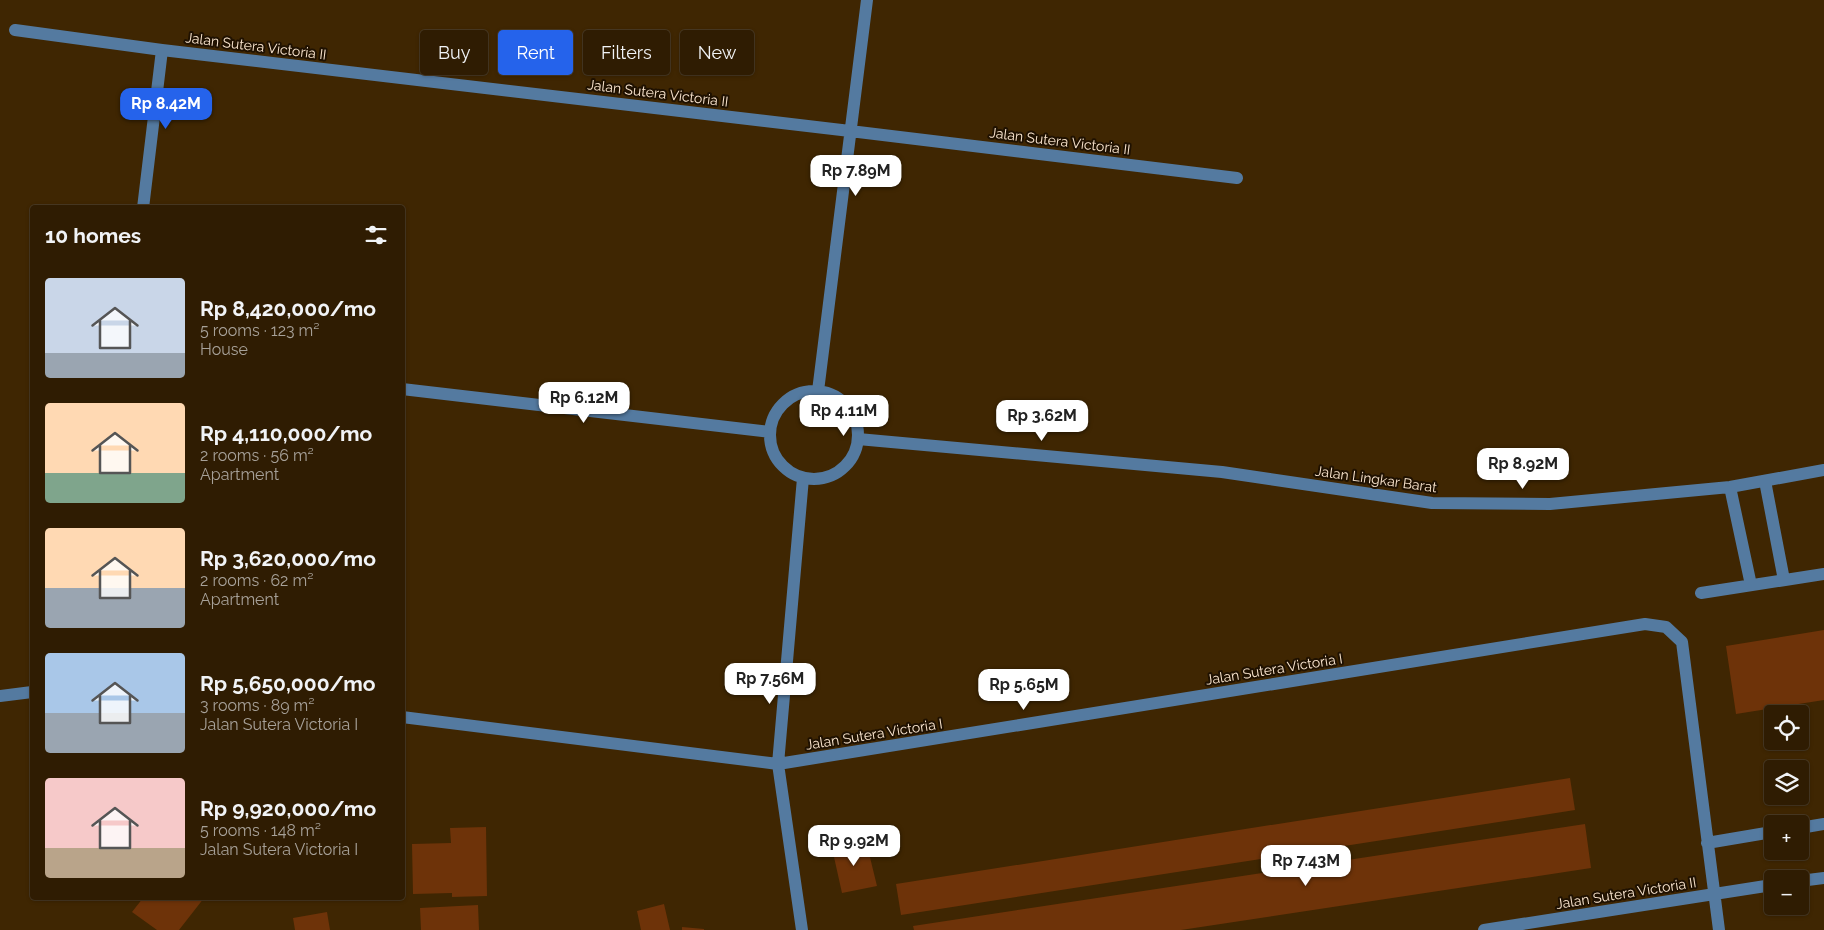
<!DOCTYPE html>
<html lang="en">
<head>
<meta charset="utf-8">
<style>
  :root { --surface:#2f1c02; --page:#37250c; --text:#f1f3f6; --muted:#a7a199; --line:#4a3a24; --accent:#2563eb }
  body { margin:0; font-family:Raleway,sans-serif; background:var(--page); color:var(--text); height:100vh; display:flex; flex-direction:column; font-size:19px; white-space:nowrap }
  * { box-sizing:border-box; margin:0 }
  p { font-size:16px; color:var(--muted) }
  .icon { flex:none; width:28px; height:28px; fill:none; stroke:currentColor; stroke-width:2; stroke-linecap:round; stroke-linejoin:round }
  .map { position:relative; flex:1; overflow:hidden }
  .panel { position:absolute; left:30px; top:205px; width:375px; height:695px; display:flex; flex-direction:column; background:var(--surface); border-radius:5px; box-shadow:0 1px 4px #0004,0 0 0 1px var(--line) }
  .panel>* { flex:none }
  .guide { position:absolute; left:420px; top:30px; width:475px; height:45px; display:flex; gap:10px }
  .fabs { position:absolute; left:1764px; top:705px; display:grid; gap:10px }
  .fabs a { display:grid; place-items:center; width:45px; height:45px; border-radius:5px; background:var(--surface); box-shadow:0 1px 4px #0004,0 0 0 1px var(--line); font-size:25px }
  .price { position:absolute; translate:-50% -42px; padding:0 11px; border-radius:10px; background:#fff; color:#222; font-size:16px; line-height:32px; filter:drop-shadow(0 1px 2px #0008) }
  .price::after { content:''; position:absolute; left:50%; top:30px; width:15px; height:11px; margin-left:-8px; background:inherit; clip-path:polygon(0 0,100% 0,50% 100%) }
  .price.current { background:var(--accent); color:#fff }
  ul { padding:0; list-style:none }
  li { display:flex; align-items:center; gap:15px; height:125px; padding:0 15px }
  li span { display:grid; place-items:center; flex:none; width:140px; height:100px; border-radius:5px; color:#555 }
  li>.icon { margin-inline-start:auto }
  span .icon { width:60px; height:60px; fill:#fffc; stroke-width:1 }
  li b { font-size:21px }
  h2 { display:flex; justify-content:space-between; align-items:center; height:60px; padding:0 15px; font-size:21px }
  .tag { padding:0 18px; border-radius:5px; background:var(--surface); box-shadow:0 1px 4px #0004,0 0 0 1px var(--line); font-size:18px; line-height:45px }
  .tag.current { background:var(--accent); color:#fff }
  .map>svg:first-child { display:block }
</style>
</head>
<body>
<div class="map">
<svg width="1824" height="930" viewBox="0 0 1824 930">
  <rect width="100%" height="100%" fill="#3f2602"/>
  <!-- building -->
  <path fill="#6e3309" d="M1824,630V700L1736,714L1726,646Z
    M1570,778L1575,810L901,915L896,884Z
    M1585,824L1591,868L1181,930H914L913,926Z
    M486,827L487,896L452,897V893L413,894L412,844L451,843L450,828Z
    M866,841L877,886L842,893L832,848Z
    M143,898H204L179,930H157L132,912Z
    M664,904L670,930H641L637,911Z
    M478,905L479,930H421L420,908Z
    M327,912L330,930H295L293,918Z
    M682,927L704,929V930H682Z"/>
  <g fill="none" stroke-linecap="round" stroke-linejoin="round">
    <!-- minor -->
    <path stroke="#547aa0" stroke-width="12" d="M15,30L162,50L850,131L1237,178
      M143,208L162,50
      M402,389L770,432
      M770 435a44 44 0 1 1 88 0a44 44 0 1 1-88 0Z
      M818,391L867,0
      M858,439L1222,472L1432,503L1550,504L1730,487L1824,470
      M1765,481L1784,580
      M1730,487L1751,585
      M1701,593L1824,574
      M0,696L32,692
      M402,717L778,764L1645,624L1666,627L1682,642L1719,930
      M1800,828L1824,824
      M1707,843L1772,832
      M1800,881L1824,878
      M802,930L778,764L803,478
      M1484,930L1772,885"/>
  </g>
  <g text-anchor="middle" stroke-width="4" stroke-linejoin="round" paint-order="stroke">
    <!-- street labels -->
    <g font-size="14" fill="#fbe6cf" stroke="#1f1101">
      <text transform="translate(256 46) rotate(7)" y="5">Jalan Sutera Victoria II</text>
      <text transform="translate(658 93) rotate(7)" y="5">Jalan Sutera Victoria II</text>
      <text transform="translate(1060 141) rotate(7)" y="5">Jalan Sutera Victoria II</text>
      <text transform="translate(1376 479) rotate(8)" y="5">Jalan Lingkar Barat</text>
      <text transform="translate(1274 669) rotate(-9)" y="5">Jalan Sutera Victoria I</text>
      <text transform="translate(874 734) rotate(-9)" y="5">Jalan Sutera Victoria I</text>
      <text transform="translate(1626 893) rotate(-9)" y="5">Jalan Sutera Victoria II</text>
    </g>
  </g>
</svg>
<div class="fabs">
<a><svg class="icon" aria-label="locate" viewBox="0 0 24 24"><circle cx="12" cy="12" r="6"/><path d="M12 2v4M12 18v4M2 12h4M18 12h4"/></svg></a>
<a><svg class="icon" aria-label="layers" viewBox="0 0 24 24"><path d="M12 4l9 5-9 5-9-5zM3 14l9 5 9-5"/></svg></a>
<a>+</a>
<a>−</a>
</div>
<b class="price current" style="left:166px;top:130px">Rp 8.42M</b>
<b class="price" style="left:856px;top:197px">Rp 7.89M</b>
<b class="price" style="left:584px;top:424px">Rp 6.12M</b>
<b class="price" style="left:844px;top:437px">Rp 4.11M</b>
<b class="price" style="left:1042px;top:442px">Rp 3.62M</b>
<b class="price" style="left:1523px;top:490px">Rp 8.92M</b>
<b class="price" style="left:770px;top:705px">Rp 7.56M</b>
<b class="price" style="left:1024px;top:711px">Rp 5.65M</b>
<b class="price" style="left:854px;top:867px">Rp 9.92M</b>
<b class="price" style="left:1306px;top:887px">Rp 7.43M</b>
<div class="guide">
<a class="tag">Buy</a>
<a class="tag current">Rent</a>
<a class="tag">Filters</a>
<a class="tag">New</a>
</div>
<section class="panel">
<h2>10 homes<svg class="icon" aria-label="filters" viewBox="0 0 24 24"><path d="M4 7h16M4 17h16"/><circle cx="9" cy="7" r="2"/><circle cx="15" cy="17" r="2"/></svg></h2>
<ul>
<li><span style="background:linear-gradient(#c9d6e8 75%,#9aa5b1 0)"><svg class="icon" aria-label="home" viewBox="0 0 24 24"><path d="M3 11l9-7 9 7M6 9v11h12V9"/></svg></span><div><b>Rp 8,420,000/mo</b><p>5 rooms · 123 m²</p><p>House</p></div></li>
<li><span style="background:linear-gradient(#ffd9b3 70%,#7fa58c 0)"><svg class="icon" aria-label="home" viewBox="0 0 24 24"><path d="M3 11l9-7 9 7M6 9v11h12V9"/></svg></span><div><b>Rp 4,110,000/mo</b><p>2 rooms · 56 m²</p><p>Apartment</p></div></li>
<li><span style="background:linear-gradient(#ffd9b3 60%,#9aa5b1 0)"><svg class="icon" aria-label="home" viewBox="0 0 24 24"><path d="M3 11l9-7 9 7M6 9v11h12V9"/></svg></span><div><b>Rp 3,620,000/mo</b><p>2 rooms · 62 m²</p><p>Apartment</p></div></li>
<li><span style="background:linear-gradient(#a9c7e8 60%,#9aa5b1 0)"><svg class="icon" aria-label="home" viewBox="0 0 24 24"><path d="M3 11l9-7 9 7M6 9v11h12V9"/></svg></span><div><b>Rp 5,650,000/mo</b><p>3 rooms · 89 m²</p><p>Jalan Sutera Victoria I</p></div></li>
<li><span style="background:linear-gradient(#f6c9c9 70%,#b9a48a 0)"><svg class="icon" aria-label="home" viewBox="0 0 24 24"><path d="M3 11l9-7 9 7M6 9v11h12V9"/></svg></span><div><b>Rp 9,920,000/mo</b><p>5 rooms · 148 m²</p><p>Jalan Sutera Victoria I</p></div></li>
</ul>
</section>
</div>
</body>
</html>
